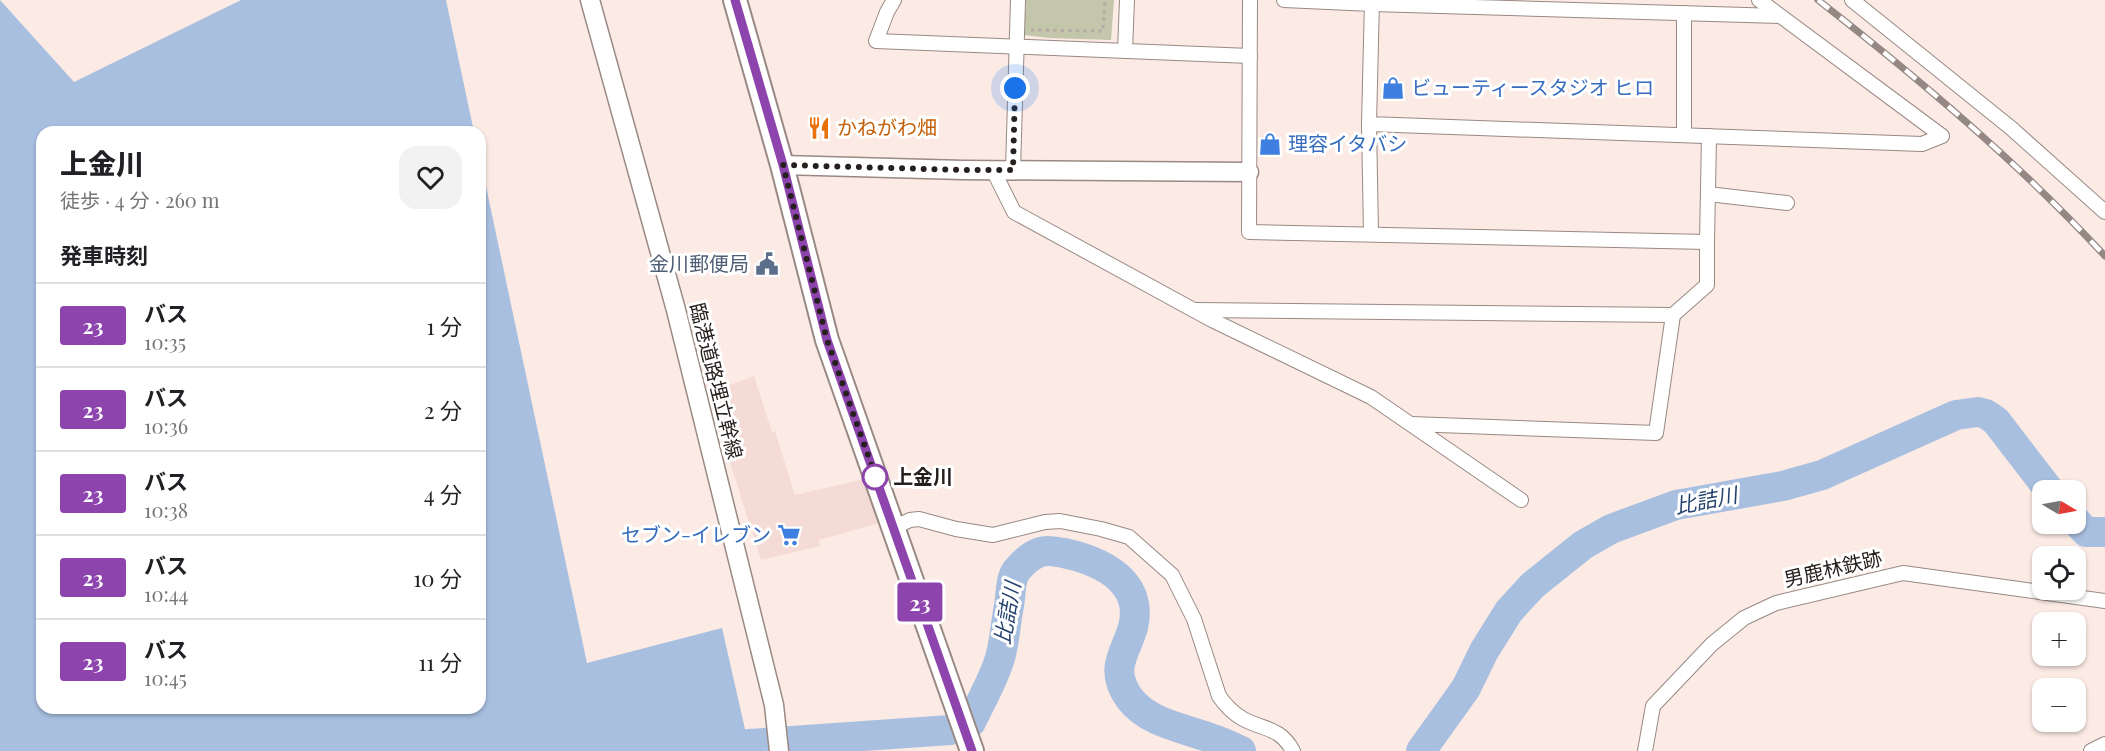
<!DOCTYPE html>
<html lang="ja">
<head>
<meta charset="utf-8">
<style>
  :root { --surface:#fff; --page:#f2f2f2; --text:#202124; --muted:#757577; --line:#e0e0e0 }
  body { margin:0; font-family:"Playfair Display","Noto Sans JP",serif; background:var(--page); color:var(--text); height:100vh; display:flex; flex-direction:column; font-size:22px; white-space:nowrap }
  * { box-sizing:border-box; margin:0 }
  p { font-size:20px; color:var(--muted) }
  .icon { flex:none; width:33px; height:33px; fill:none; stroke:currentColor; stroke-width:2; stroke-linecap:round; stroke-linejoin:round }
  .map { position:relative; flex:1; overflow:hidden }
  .details { position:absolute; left:36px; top:126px; width:450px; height:588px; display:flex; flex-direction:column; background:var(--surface); border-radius:18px; box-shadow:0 2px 4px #0004 }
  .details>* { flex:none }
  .badge { padding:0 12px; border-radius:4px; font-size:21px; line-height:39px }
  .needle { width:39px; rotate:100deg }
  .fabs { position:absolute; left:2032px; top:480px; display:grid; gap:12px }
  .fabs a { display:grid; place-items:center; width:54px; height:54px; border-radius:12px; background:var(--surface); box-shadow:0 2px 4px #0004; font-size:30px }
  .you { position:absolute; width:30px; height:30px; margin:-15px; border:4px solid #fff; border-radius:50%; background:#1a73e8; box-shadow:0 0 0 9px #1a73e833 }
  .map>.badge { position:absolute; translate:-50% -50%; box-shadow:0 0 0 3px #fff }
  h2 { padding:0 24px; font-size:22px; line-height:54px }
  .round { display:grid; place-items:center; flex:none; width:63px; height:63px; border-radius:18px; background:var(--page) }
  .head { display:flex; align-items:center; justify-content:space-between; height:102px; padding:0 24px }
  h1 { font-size:28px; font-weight:800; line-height:45px }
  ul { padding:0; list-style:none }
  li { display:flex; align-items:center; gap:18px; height:84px; padding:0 24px; border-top:2px solid var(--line) }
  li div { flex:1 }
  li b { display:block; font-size:22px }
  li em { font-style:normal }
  li .badge { min-width:66px; font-weight:700; text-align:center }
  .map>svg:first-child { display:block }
  .commercial { fill:#f5dbd5 }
  .green { fill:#c3c6aa }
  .water { fill:#a8bfe0 }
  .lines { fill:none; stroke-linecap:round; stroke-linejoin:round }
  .river { stroke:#a8bfe0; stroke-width:30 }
  .minor-casing { stroke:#988983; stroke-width:16 }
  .tertiary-casing { stroke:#988983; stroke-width:21 }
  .primary-casing { stroke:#988983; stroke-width:26 }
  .path { stroke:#b6a8a4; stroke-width:3; stroke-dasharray:3 4.5; stroke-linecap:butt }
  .minor { stroke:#fff; stroke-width:14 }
  .tertiary { stroke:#fff; stroke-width:18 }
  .primary { stroke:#fff; stroke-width:22 }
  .rail-casing { stroke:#948884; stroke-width:7 }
  .rail { stroke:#fff; stroke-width:4.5; stroke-dasharray:14; stroke-linecap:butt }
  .line-casing { stroke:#fff; stroke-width:14 }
  .line { stroke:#8e44ad; stroke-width:9 }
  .walk { stroke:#251f1d; stroke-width:6; stroke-dasharray:0 10.8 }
  .stop-dot { fill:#fff; stroke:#8e44ad; stroke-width:3 }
  .labels { text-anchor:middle; stroke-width:6; stroke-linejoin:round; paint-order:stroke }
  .shop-label { font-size:20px; fill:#366cbe; stroke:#fff; text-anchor:start }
  .food-label { font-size:20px; fill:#c56008; stroke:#fff; text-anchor:start }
  .service-label { font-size:20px; fill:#4e5e75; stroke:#fff; text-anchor:end }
  .street-label { font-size:20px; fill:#251f1d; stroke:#fff }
  .stop-label { font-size:20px; font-weight:bold; fill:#251f1d; stroke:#fff; text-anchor:start }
  .water-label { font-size:21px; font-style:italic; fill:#24426e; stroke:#fff }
</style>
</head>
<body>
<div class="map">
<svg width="2105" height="751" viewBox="0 0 2105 751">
  <rect width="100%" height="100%" fill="#fcebe5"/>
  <polygon class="commercial" points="754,376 772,432 775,431 795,495 864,479 879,523 819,540 820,546 761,560 724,444 729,437 719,398 730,385"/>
  <polygon class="green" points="1026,0 1114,0 1111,40 1049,38 1024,35"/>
  <polygon class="water" points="0,0 74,82 241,0 446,0 474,132 42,132 42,708 480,708 480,158 587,663 722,628 750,751 0,751"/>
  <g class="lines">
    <g class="river">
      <polyline points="2076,521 2086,532 2105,532"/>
      <path d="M749 744 950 730 971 722C980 703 991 684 998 664 1005 646 1005 624 1009 606 1011 595 1010 578 1017 570 1022 564 1030 556 1038 553 1046 549 1056 552 1064 553 1092 559 1128 573 1134 604 1141 643 1101 660 1130 699 1149 724 1188 729 1216 740 1224 743 1233 747 1241 751"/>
      <polyline points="1421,751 1466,688 1484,651 1509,611 1533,585 1583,545 1611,529 1676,505 1783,486 1822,475 1956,415 1978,412 1986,414 1996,421 2049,490"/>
    </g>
    <g class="minor-casing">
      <g id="minor">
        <polyline points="894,0 887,12 876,41 1250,56"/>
        <polyline points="1250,0 1249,232 1707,242 1709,136"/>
        <polyline points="1284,0 1372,4 1780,16"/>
        <polyline points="1372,0 1369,124 1922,144 1942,136 1759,0"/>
        <polyline points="1852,0 2011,128 2105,212"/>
        <polyline points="1125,51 1127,0"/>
        <polyline points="1369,124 1371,234"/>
        <polyline points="1684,135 1684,13"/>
        <polyline points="993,170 1014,212 1212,320 1371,397 1521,500"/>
        <polyline points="1013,170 1018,0"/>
        <polyline points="1708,194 1787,203"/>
        <polyline points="1194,310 1673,315 1656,433 1411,424"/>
        <polyline points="1673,315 1707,285 1707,242"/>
        <path d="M893 528 910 520 919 519 956 529 993 535 1045 522 1060 521 1101 529 1129 537 1172 575 1194 619 1219 696C1225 705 1233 713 1243 719 1264 730 1280 727 1293 751"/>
        <polyline points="1645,751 1653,706 1712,644 1744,618 1776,603 1903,573 2105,601"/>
        <polyline points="2091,751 2105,744"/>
      </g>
    </g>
    <g class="tertiary-casing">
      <g id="tertiary">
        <polyline points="590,0 676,310 774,705 779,751"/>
        <polyline points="782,165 963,170 1249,172"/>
      </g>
    </g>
    <g class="primary-casing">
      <polyline id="primary" points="735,0 782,165 827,340 972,751"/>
    </g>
    <polyline class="path" points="1031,30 1103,31 1105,0"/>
    <use href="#minor" class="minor"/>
    <use href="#tertiary" class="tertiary"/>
    <use href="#primary" class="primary"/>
    <g class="rail-casing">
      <path id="rail" d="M1818 0C1919 79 2018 162 2105 256"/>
    </g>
    <use href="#rail" class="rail"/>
  </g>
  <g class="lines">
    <g class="line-casing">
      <polyline id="line" points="735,0 783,165 827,340 972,751"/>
    </g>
    <use href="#line" class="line"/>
    <polyline class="walk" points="875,477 879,486 827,340 783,165 963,170 1013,170 1015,88"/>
  </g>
  <defs>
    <g id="shop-bare" transform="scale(1.8)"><path d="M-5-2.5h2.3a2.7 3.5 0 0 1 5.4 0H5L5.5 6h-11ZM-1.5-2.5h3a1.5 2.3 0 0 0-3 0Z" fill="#3f7fe0" stroke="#fff" stroke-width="2.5" paint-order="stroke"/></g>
    <g id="restaurant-bare" transform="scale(1.8)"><path d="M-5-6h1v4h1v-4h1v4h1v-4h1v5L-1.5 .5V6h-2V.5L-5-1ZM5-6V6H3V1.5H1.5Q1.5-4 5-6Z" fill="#e8710a" stroke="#fff" stroke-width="2.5" paint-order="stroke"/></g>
    <g id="civic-bare" transform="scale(1.8)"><path d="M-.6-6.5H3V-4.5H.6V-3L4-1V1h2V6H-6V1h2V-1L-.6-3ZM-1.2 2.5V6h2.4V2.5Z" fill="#5c6f8a" stroke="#fff" stroke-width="2.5" paint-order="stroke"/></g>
    <g id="supermarket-bare" transform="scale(1.8)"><path d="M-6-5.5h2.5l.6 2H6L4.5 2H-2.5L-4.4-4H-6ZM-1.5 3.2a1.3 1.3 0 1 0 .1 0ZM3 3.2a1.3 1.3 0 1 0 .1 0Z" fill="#3f7fe0" stroke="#fff" stroke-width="2.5" paint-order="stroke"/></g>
  </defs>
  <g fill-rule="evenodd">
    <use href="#shop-bare" x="1393" y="88"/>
    <use href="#restaurant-bare" x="819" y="128"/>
    <use href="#shop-bare" x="1270" y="144"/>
    <use href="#civic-bare" x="767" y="264"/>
    <use href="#supermarket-bare" x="789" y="535"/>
  </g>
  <circle class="stop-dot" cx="875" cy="477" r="12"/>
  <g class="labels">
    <g class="shop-label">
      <text x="1411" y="95">ビューティースタジオ ヒロ</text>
      <text x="1288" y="151">理容イタバシ</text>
      <text x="771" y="542" text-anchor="end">セブン-イレブン</text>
    </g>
    <g class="food-label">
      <text x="837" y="135">かねがわ畑</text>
    </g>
    <g class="service-label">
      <text x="749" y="271">金川郵便局</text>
    </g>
    <g class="street-label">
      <text transform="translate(716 381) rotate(76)" y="7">臨港道路埋立幹線</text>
      <text transform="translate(1833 569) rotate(-13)" y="7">男鹿林鉄跡</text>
    </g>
    <g class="stop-label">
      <text x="893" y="484">上金川</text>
    </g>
    <g class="water-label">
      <text transform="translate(1706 501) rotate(-11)" y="7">比詰川</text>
      <text transform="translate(1008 613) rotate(-80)" y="7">比詰川</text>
    </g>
  </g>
</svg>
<div class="fabs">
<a><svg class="needle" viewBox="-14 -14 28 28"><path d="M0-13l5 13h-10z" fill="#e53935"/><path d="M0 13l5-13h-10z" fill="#757577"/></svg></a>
<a><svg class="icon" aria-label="locate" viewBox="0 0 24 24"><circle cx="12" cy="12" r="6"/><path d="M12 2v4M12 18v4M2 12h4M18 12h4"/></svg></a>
<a>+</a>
<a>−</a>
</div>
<div class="you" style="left:1015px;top:88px"></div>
<b class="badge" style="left:920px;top:602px;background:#8e44ad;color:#fff">23</b>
<section class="details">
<div class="head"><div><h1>上金川</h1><p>徒歩 · 4 分 · 260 m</p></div><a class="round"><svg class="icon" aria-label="heart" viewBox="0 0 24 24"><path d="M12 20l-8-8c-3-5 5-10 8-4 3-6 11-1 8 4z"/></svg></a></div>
<h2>発車時刻</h2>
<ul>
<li><span class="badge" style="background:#8e44ad;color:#fff">23</span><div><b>バス</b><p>10:35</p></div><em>1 分</em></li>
<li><span class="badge" style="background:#8e44ad;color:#fff">23</span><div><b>バス</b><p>10:36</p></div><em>2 分</em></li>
<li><span class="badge" style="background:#8e44ad;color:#fff">23</span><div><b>バス</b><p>10:38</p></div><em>4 分</em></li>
<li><span class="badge" style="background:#8e44ad;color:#fff">23</span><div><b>バス</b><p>10:44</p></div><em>10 分</em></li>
<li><span class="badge" style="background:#8e44ad;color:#fff">23</span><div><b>バス</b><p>10:45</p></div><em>11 分</em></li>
</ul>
</section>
</div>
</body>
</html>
